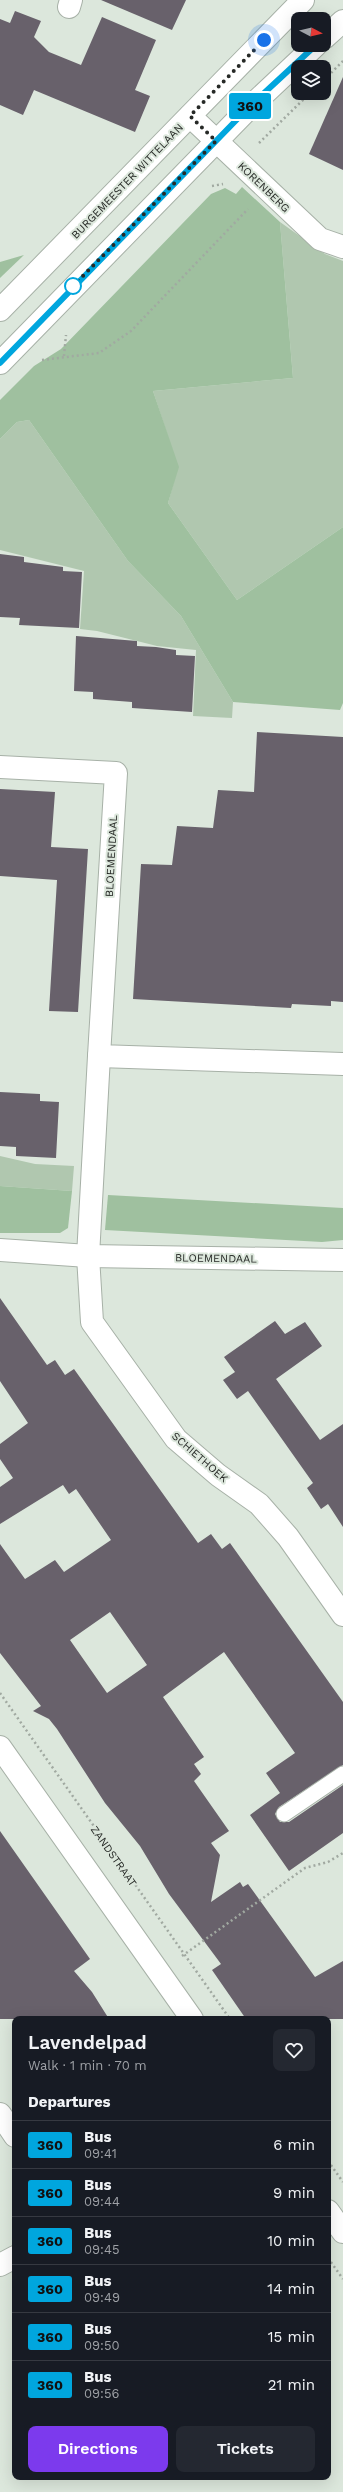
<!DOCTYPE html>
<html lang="en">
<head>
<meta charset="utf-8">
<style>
  :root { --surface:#171b24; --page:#242831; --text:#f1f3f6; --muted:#9ea1a6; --line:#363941; --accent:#7c3aed }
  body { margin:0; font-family:"Work Sans",sans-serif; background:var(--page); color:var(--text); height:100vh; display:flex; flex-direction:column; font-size:15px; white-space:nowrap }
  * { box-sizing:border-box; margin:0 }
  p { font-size:13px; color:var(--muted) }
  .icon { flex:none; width:22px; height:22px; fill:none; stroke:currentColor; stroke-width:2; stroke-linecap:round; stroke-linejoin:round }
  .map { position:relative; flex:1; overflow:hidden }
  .details { position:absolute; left:12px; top:2016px; width:319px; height:464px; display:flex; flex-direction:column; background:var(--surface); border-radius:8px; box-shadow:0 4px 16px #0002 }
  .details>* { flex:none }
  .badge { padding:0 8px; border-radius:3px; font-size:14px; line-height:26px }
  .needle { width:26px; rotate:97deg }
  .buttons { position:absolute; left:291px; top:12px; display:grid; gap:8px }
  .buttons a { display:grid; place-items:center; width:40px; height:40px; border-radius:8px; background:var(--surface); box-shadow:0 4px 16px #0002; font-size:20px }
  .you { position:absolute; width:20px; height:20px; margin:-10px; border:3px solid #fff; border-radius:50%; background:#1a73e8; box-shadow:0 0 0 6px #1a73e833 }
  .map>.badge { position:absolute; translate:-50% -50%; box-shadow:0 0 0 2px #fff }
  h2 { padding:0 16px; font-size:15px; line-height:36px }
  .round { display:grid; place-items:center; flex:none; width:42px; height:42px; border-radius:8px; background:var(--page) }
  .headline { display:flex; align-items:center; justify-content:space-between; height:68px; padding:0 16px }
  h1 { font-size:19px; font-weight:600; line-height:30px }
  .action { display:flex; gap:8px; margin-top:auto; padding:8px 16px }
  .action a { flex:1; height:46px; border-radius:8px; background:var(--accent); color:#fff; font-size:16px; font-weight:600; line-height:46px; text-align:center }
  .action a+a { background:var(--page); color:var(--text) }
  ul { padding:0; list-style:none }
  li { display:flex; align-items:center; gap:12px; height:48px; padding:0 16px; border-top:1px solid var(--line) }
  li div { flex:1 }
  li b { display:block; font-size:15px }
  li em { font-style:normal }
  li .badge { min-width:44px; font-weight:700; text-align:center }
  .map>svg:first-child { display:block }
  .green { fill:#b0c7af }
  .forest { fill:#9fc09f }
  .building { fill:#68616b; fill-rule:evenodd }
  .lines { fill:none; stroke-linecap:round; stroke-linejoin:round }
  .service-casing { stroke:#a7b1a7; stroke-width:17 }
  .minor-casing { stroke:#a7b1a7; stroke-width:24 }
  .tertiary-casing { stroke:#a7b1a7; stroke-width:24 }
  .path { stroke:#a1a9a1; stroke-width:2.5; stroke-dasharray:2 3; stroke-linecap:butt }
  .service { stroke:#fff; stroke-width:15 }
  .minor { stroke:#fff; stroke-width:22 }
  .tertiary { stroke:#fff; stroke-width:22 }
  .line-casing { stroke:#fff; stroke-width:9 }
  .line { stroke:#00a6de; stroke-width:6 }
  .walk { stroke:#262926; stroke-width:4; stroke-dasharray:0 7.2 }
  .stop-dot { fill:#fff; stroke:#00a6de; stroke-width:2 }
  .labels { text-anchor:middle; stroke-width:4; stroke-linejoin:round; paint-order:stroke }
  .street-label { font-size:11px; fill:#262926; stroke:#dce7dc }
</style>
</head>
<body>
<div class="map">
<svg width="343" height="2492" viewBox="0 0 343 2492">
  <rect width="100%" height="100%" fill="#dce7dc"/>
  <g class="green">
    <polygon points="280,222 325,254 343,261 343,527 237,600 168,503 178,467 153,391 293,378"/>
    <polygon points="29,420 128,561 181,616 233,702 232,718 193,716 196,650 157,646 97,631 80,629 84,571 0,550 0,439 17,422"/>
    <polygon points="0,1156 35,1164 74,1166 72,1191 0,1186"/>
  </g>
  <g class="forest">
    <polygon points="242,187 280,222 293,378 153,391 179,467 168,503 237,600 343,527 343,703 340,710 233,702 181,616 128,561 29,420 17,422 0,439 0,400 34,366 61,349 211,194 225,188 236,194"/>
    <polygon points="24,255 0,278 0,262"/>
    <polygon points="0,1186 72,1191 68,1228 60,1233 0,1233"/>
    <polygon points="108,1195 343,1208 343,1240 322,1242 105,1230"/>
  </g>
  <g class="building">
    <polygon points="101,0 186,0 172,30"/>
    <polygon points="15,11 41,21 34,37 49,52 81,65 102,17 156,40 135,90 150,96 135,132 34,90 23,115 0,105 0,19 10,23"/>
    <polygon points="343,77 343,170 309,154"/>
    <polygon points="0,554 24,557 24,562 63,567 63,571 82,572 79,628 19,625 20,618 0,617"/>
    <polygon points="76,636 137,641 137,646 156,647 176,650 176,655 195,656 192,712 132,708 132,702 93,699 93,692 74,691"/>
    <polygon points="257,732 343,737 343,1002 331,1001 331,1006 292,1004 291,1008 133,999 141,864 172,865 177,826 213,828 218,790 254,792"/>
    <polygon points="0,789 55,792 51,847 88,849 78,1012 49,1011 57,880 0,876"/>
    <polygon points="0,1092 40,1094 40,1101 59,1102 56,1158 16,1156 16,1147 0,1146"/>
    <path d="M0 1298 47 1365 55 1360 65 1375 74 1369 198 1543 211 1534 222 1549 230 1543 343 1702V1765L279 1807 275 1814 280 1822H289L343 1785V1833L289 1871 250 1815 280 1793 266 1773 295 1753 224 1652 163 1697 204 1757 194 1764 201 1774 194 1781 229 1831 211 1843 220 1855 211 1902 240 1882 243 1887 248 1884 315 1977 343 1961V2019H246L212 1970 221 1964 169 1894 140 1846 105 1803 57 1729 49 1719 33 1711 41 1706 0 1653V1544L25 1579 55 1560 64 1572 111 1540 76 1489 69 1494 63 1485 0 1524V1487L13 1478 0 1459V1444L28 1423 0 1381ZM110 1612 147 1665 107 1693 70 1640Z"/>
    <polygon points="275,1321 285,1334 305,1322 322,1346 276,1379 320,1440 343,1424 343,1527 328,1504 321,1509 307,1488 313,1483 248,1391 237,1399 223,1380 235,1372 224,1357"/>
    <polygon points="0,1831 90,1959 74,1971 92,1992 109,2019 0,2019"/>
  </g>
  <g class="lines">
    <g class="service-casing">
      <polyline id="service" points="284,1814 343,1774"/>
    </g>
    <g class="minor-casing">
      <g id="minor">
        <polyline points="69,7 71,0"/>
        <polyline points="190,116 320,239 343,247"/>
        <polyline points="0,767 116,773 99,1056 343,1064"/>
        <polyline points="99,1056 88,1256 92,1322 176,1439 218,1475 259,1504 288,1537 343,1615"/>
        <polyline points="0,1250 88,1256 343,1260"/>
        <polyline points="0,1747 192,2019"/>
        <polyline points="0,2114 15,2136"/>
        <polyline points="328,2211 343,2232"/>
        <polyline points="0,2265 15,2257"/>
      </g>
    </g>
    <g class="tertiary-casing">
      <g id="tertiary">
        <polyline points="324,38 343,21"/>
        <polyline points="0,310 303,0"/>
        <polyline points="0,363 250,107 316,45"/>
      </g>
    </g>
    <g class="path">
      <polyline points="324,80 343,61"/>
      <polyline points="259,143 310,93"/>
      <polyline points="212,186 223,184"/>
      <polyline points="64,356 66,335"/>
      <polyline points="42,360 99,353 131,331 248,209"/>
      <polyline points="0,1693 230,2019"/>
      <polyline points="182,1956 305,1868 328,1862 343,1853"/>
      <polyline points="328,2161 343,2182"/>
      <polyline points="328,2258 343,2279"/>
    </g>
    <use href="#service" class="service"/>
    <use href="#minor" class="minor"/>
    <use href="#tertiary" class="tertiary"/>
  </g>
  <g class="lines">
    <g class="line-casing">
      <polyline id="line" points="0,363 250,106 316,45"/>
    </g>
    <use href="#line" class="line"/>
    <polyline class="walk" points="73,286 216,141 190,116 264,40"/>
  </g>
  <circle class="stop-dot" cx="73" cy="286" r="8"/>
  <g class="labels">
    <g class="street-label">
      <text transform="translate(127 181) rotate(-46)" y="4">BURGEMEESTER WITTELAAN</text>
      <text transform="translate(264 187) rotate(44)" y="4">KORENBERG</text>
      <text transform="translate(111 856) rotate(-87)" y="4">BLOEMENDAAL</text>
      <text transform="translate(216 1258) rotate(1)" y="4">BLOEMENDAAL</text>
      <text transform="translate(200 1457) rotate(41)" y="4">SCHIETHOEK</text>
      <text transform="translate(114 1856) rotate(55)" y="4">ZANDSTRAAT</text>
    </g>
  </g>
</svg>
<div class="buttons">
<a><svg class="needle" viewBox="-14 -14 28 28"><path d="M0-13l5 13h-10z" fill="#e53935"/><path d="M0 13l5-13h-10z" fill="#9ea1a6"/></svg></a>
<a><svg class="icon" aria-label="layers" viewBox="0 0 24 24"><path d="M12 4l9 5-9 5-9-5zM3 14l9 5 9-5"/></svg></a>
</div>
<div class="you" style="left:264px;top:40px"></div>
<b class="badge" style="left:250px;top:106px;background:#00a6de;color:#111">360</b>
<section class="details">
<div class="headline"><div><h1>Lavendelpad</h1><p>Walk · 1 min · 70 m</p></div><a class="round"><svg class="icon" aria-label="heart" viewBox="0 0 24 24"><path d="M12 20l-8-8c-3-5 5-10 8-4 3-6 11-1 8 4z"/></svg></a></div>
<h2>Departures</h2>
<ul>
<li><span class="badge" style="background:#00a6de;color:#111">360</span><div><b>Bus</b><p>09:41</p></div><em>6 min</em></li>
<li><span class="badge" style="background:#00a6de;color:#111">360</span><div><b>Bus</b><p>09:44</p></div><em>9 min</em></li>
<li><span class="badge" style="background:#00a6de;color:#111">360</span><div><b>Bus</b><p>09:45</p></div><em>10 min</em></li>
<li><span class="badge" style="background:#00a6de;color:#111">360</span><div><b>Bus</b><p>09:49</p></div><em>14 min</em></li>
<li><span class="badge" style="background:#00a6de;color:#111">360</span><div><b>Bus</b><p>09:50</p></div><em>15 min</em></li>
<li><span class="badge" style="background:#00a6de;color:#111">360</span><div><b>Bus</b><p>09:56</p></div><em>21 min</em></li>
</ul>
<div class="action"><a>Directions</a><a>Tickets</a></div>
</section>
</div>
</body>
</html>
